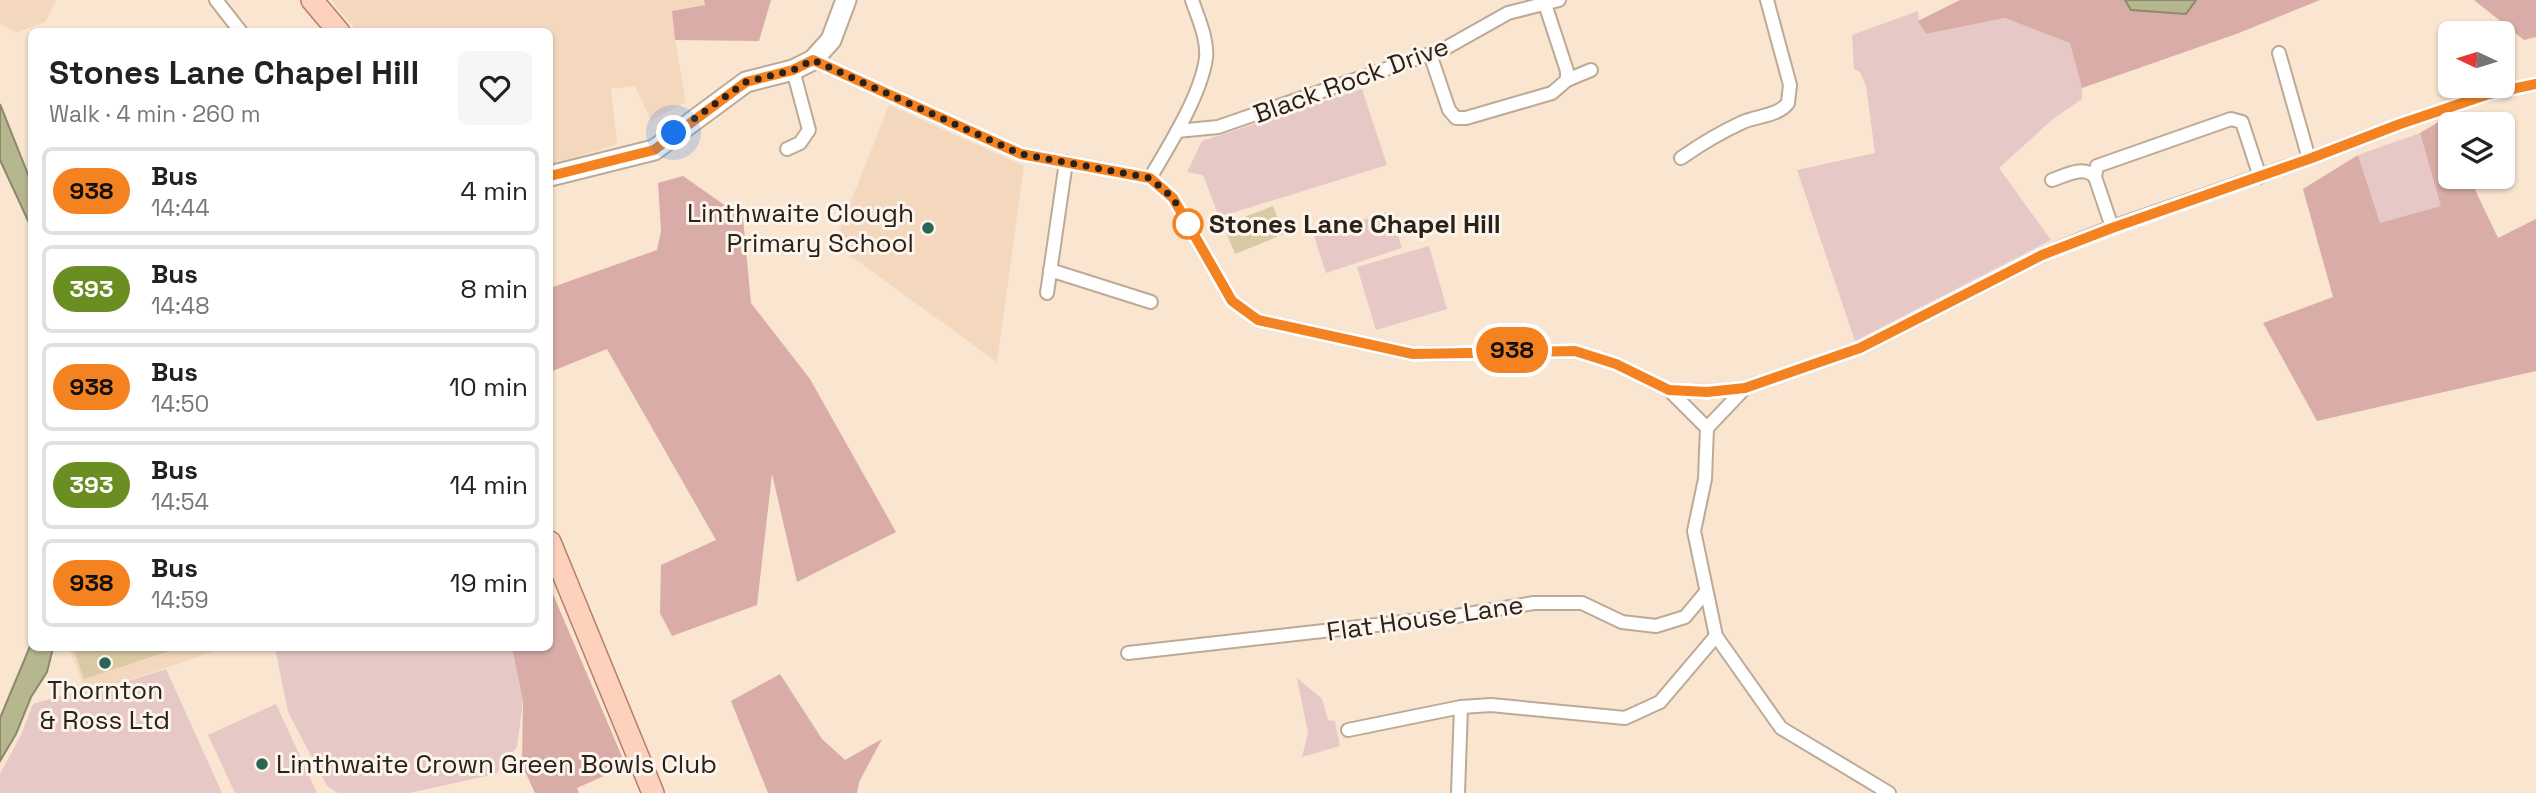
<!DOCTYPE html>
<html lang="en">
<head>
<meta charset="utf-8">
<style>
  :root { --surface:#fff; --page:#f6f6f6; --text:#222; --muted:#767676; --line:#e0e0e0 }
  body { margin:0; font-family:"Space Grotesk",sans-serif; background:var(--page); color:var(--text); height:100vh; display:flex; flex-direction:column; font-size:26px; white-space:nowrap }
  * { box-sizing:border-box; margin:0 }
  p { font-size:23px; color:var(--muted) }
  .icon { flex:none; width:38px; height:38px; fill:none; stroke:currentColor; stroke-width:2; stroke-linecap:round; stroke-linejoin:round }
  .map { position:relative; flex:1; overflow:hidden }
  .sheet { position:absolute; left:28px; top:28px; width:525px; height:623px; display:flex; flex-direction:column; background:var(--surface); border-radius:10px; box-shadow:0 2px 5px #0004 }
  .sheet>* { flex:none }
  .badge { padding:0 14px; border-radius:23px; font-size:24px; line-height:46px }
  .needle { width:46px; rotate:274deg }
  .fabs { position:absolute; left:2438px; top:21px; display:grid; gap:14px }
  .fabs a { display:grid; place-items:center; width:77px; height:77px; border-radius:10px; background:var(--surface); box-shadow:0 2px 5px #0004; font-size:35px }
  .you { position:absolute; width:35px; height:35px; margin:-18px; border:5px solid #fff; border-radius:50%; background:#1a73e8; box-shadow:0 0 0 10px #1a73e833 }
  .map>.badge { position:absolute; translate:-50% -50%; box-shadow:0 0 0 4px #fff }
  .round { display:grid; place-items:center; flex:none; width:74px; height:74px; border-radius:10px; background:var(--page) }
  .summary { display:flex; align-items:center; justify-content:space-between; height:119px; padding:0 21px }
  h1 { font-size:33px; font-weight:700; line-height:52px }
  ul { padding:0; list-style:none }
  li { display:flex; align-items:center; gap:21px; height:88px; margin:0 14px 10px; padding:0 7px; border:4px solid var(--line); border-radius:10px }
  li div { flex:1 }
  li b { display:block; font-size:26px }
  li em { font-style:normal }
  li .badge { min-width:77px; font-weight:700; text-align:center }
  .map>svg:first-child { display:block }
  .built { fill:#f3d8be }
  .green { fill:#e6c9c6 }
  .forest { fill:#d9aca7 }
  .water { fill:#b6b68f; stroke:#8c8a6c; stroke-width:2 }
  .building { fill:#dacaa4 }
  .lines { fill:none; stroke-linecap:round; stroke-linejoin:round }
  .street-casing { stroke:#bdaa96; stroke-width:16 }
  .secondary-casing { stroke:#bdaa96; stroke-width:23 }
  .primary-casing { stroke:#b28066; stroke-width:24 }
  .street { stroke:#fff; stroke-width:12 }
  .secondary { stroke:#fff; stroke-width:19 }
  .primary { stroke:#fdd1bc; stroke-width:21 }
  .line-casing { stroke:#fff; stroke-width:16 }
  .line { stroke:#f58220; stroke-width:10 }
  .walk { stroke:#29221a; stroke-width:7; stroke-dasharray:0 12.6 }
  .stop-dot { fill:#fff; stroke:#f58220; stroke-width:3.5 }
  .poi-dot { fill:#296653; stroke:#fdf4ec; stroke-width:2.5 }
  .labels { text-anchor:middle; stroke-width:6; stroke-linejoin:round; paint-order:stroke }
  .street-label { font-size:26px; fill:#29221a; stroke:#fdf4ec }
  .poi-label { font-size:26px; fill:#29221a; stroke:#fdf4ec; text-anchor:end }
  .stop-label { font-size:26px; font-weight:bold; fill:#29221a; stroke:#fdf4ec; text-anchor:start }
</style>
</head>
<body>
<div class="map">
<svg width="2536" height="793" viewBox="0 0 2536 793">
  <rect width="100%" height="100%" fill="#f9e5d0"/>
  <g class="built">
    <polygon points="0,0 56,0 45,22 16,33 0,23"/>
    <polygon points="331,0 704,0 705,5 672,11 675,40 686,102 651,121 635,86 611,89 617,144 550,166 550,32 357,31"/>
    <polygon points="889,105 1024,166 997,362 834,244"/>
    <polygon points="69,648 224,648 87,694"/>
  </g>
  <g class="green">
    <polygon points="1918,11 1919,21 1926,34 2005,18 2071,43 2082,88 2082,99 2053,119 1999,168 2051,240 1855,341 1797,170 1875,153 1866,86 1860,72 1854,69 1852,35"/>
    <polygon points="1362,89 1387,165 1219,217 1203,175 1187,172 1202,141"/>
    <polygon points="2420,133 2442,206 2380,224 2358,155"/>
    <polygon points="1390,211 1402,248 1326,273 1314,236"/>
    <polygon points="1429,246 1447,309 1376,330 1357,267"/>
    <polygon points="275,648 512,648 523,701 517,747 496,774 409,793 338,793 327,786 288,712"/>
    <polygon points="166,669 222,793 0,793 0,774 21,735 33,704 84,689 87,694"/>
    <polygon points="1297,678 1322,699 1328,720 1335,721 1340,746 1302,757 1308,733"/>
    <polygon points="276,704 317,793 235,793 208,735"/>
  </g>
  <g class="forest">
    <polygon points="704,0 771,0 759,41 675,40 672,11 705,5"/>
    <polygon points="1960,0 2320,0 2239,33 2082,88 2070,43 2005,18 1926,34 1918,21"/>
    <polygon points="2474,0 2536,0 2536,37 2524,40"/>
    <polygon points="2442,120 2450,137 2450,177 2469,177 2498,238 2536,219 2536,371 2317,421 2263,323 2333,297 2303,189 2358,155 2380,223 2441,206 2420,133"/>
    <polygon points="683,176 743,218 751,303 810,379 896,532 797,582 772,474 757,605 672,636 660,613 661,565 716,540 607,349 550,372 550,288 657,250 661,231 658,183"/>
    <polygon points="550,587 626,766 577,788 579,793 535,793 522,765 523,701 512,648 550,648"/>
    <polygon points="780,674 822,739 845,760 882,739 859,782 857,793 768,793 731,701"/>
  </g>
  <g class="water">
    <polygon points="2125,0 2196,0 2186,14 2131,10"/>
    <polygon points="0,104 31,182 31,227 0,160"/>
    <polygon points="31,644 32,648 53,648 47,672 31,697 16,734 0,761 0,718"/>
  </g>
  <g class="building">
    <polygon points="1273,206 1284,234 1235,254 1223,225"/>
    <polygon points="73,648 172,648 172,650 84,679"/>
  </g>
  <g class="lines">
    <g class="street-casing">
      <g id="street">
        <polyline points="216,0 241,32"/>
        <polyline points="2279,53 2309,159"/>
        <polyline points="1430,54 1449,110 1456,118 1466,118 1552,93 1567,80 1567,71 1545,4"/>
        <polyline points="813,60 1021,154 1150,178"/>
        <polyline points="1567,80 1591,70"/>
        <polyline points="1177,131 1218,127 1444,49 1508,13 1559,0"/>
        <polyline points="787,149 800,143 809,130 793,70"/>
        <path d="M1681 158C1701 144 1721 132 1743 122 1757 116 1778 116 1788 103L1790 85 1767 0"/>
        <polyline points="1150,178 1173,198 1232,301 1258,320 1413,354 1575,351 1616,364 1669,390 1707,392 1745,388 1860,348 2042,255 2112,227 2309,159 2400,124 2489,94 2536,84"/>
        <path d="M1150 178C1169 146 1201 95 1206 58 1208 39 1198 18 1192 0"/>
        <path d="M2052 180C2067 175 2083 165 2095 177"/>
        <polyline points="2112,227 2095,177 2097,166 2231,119 2242,122 2260,177"/>
        <polyline points="1050,270 1151,302"/>
        <polyline points="1047,293 1066,162"/>
        <polyline points="1669,390 1707,428 1745,388"/>
        <polyline points="1707,428 1705,479 1694,531 1716,636 1781,728 1889,793"/>
        <polyline points="1128,653 1456,616 1534,603 1582,603 1622,622 1656,626 1685,617 1705,593"/>
        <polyline points="1348,730 1461,707 1491,705 1625,718 1660,702 1716,636"/>
        <polyline points="1458,793 1461,707"/>
      </g>
    </g>
    <g class="secondary-casing">
      <polyline id="secondary" points="550,176 654,150 746,82 793,70 813,60 831,40 846,0"/>
    </g>
    <g class="primary-casing">
      <g id="primary">
        <polyline points="312,0 339,32"/>
        <polyline points="550,542 653,793"/>
      </g>
    </g>
    <use href="#street" class="street"/>
    <use href="#secondary" class="secondary"/>
    <use href="#primary" class="primary"/>
  </g>
  <g class="lines">
    <g class="line-casing">
      <polyline id="line" points="550,176 654,150 746,82 793,70 813,60 1021,154 1150,178 1173,198 1232,301 1258,320 1413,354 1575,351 1616,364 1669,390 1707,392 1745,388 1860,348 2042,255 2112,228 2309,159 2400,124 2489,94 2536,84"/>
    </g>
    <use href="#line" class="line"/>
    <polyline class="walk" points="674,133 746,82 793,70 813,60 1021,154 1150,178 1173,198 1188,224"/>
  </g>
  <circle class="stop-dot" cx="1188" cy="224" r="14"/>
  <g class="poi-dot">
    <circle cx="928" cy="228" r="7"/>
    <circle cx="105" cy="663" r="7"/>
    <circle cx="262" cy="764" r="7"/>
  </g>
  <g class="labels">
    <g class="street-label">
      <text transform="translate(1351 80) rotate(-20)" y="9">Black Rock Drive</text>
      <text transform="translate(1425 618) rotate(-8)" y="9">Flat House Lane</text>
    </g>
    <g class="poi-label">
      <text x="914" y="222">Linthwaite Clough<tspan x="914" dy="30">Primary School</tspan></text>
      <text x="105" y="699" text-anchor="middle">Thornton<tspan x="105" dy="30">&amp; Ross Ltd</tspan></text>
      <text x="276" y="773" text-anchor="start">Linthwaite Crown Green Bowls Club</text>
    </g>
    <g class="stop-label">
      <text x="1209" y="233">Stones Lane Chapel Hill</text>
    </g>
  </g>
</svg>
<div class="fabs">
<a><svg class="needle" viewBox="-14 -14 28 28"><path d="M0-13l5 13h-10z" fill="#e53935"/><path d="M0 13l5-13h-10z" fill="#767676"/></svg></a>
<a><svg class="icon" aria-label="layers" viewBox="0 0 24 24"><path d="M12 4l9 5-9 5-9-5zM3 14l9 5 9-5"/></svg></a>
</div>
<div class="you" style="left:674px;top:133px"></div>
<b class="badge" style="left:1512px;top:350px;background:#f58220;color:#111">938</b>
<section class="sheet">
<div class="summary"><div><h1>Stones Lane Chapel Hill</h1><p>Walk · 4 min · 260 m</p></div><a class="round"><svg class="icon" aria-label="heart" viewBox="0 0 24 24"><path d="M12 20l-8-8c-3-5 5-10 8-4 3-6 11-1 8 4z"/></svg></a></div>
<ul>
<li><span class="badge" style="background:#f58220;color:#111">938</span><div><b>Bus</b><p>14:44</p></div><em>4 min</em></li>
<li><span class="badge" style="background:#6b8e23;color:#fff">393</span><div><b>Bus</b><p>14:48</p></div><em>8 min</em></li>
<li><span class="badge" style="background:#f58220;color:#111">938</span><div><b>Bus</b><p>14:50</p></div><em>10 min</em></li>
<li><span class="badge" style="background:#6b8e23;color:#fff">393</span><div><b>Bus</b><p>14:54</p></div><em>14 min</em></li>
<li><span class="badge" style="background:#f58220;color:#111">938</span><div><b>Bus</b><p>14:59</p></div><em>19 min</em></li>
</ul>
</section>
</div>
</body>
</html>
